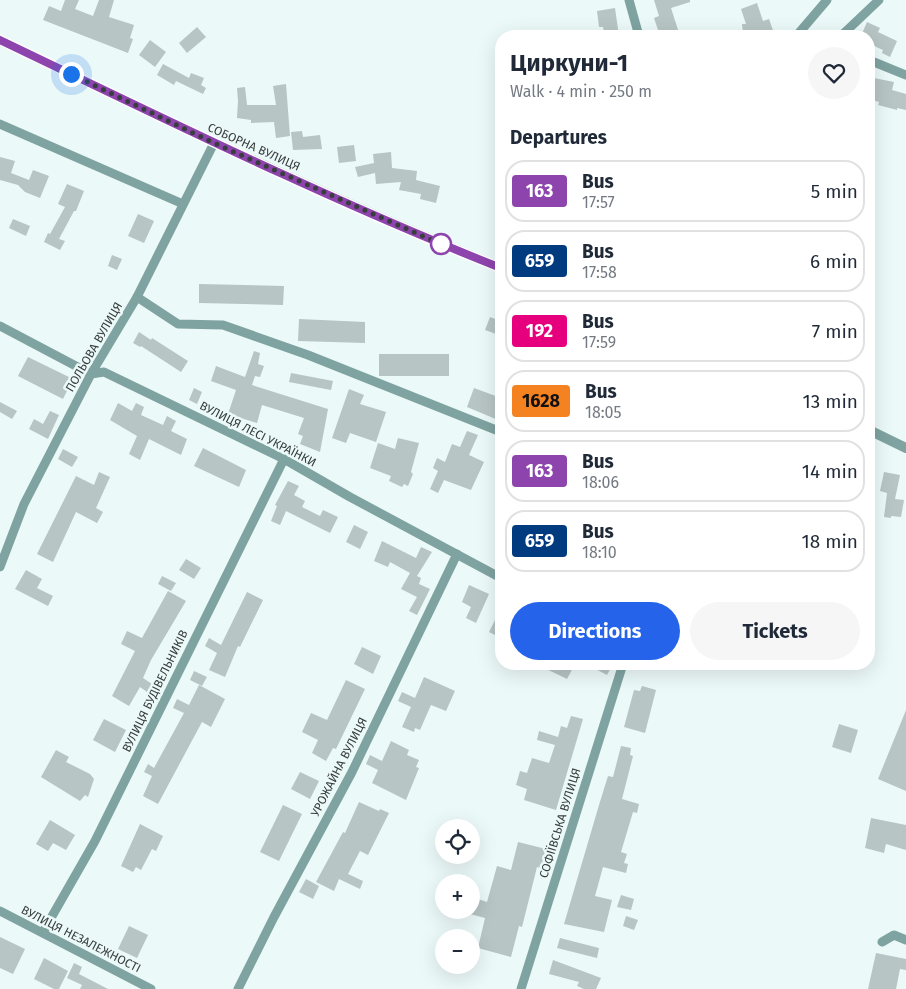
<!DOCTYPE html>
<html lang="en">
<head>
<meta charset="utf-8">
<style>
  :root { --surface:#fff; --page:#f6f6f7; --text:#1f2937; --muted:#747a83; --line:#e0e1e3; --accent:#2563eb }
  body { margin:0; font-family:"Fira Sans",sans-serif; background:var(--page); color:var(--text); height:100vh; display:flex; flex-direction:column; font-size:19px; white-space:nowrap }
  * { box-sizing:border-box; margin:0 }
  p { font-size:16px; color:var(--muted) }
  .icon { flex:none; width:28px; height:28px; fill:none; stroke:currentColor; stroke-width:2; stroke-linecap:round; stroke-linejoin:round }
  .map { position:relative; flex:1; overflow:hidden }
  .drawer { position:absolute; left:495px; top:30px; width:380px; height:640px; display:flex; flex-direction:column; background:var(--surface); border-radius:20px; box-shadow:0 5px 20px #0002 }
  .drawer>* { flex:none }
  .badge { padding:0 10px; border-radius:4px; font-size:18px; line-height:32px }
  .buttons { position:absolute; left:435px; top:819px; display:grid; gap:10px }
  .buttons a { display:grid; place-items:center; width:45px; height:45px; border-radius:50%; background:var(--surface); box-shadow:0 5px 20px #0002; font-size:25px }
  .you { position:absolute; width:25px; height:25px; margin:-12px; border:4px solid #fff; border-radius:50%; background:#1a73e8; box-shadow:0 0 0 8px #1a73e833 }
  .map>.badge { position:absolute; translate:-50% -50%; box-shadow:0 0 0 2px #fff }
  h2 { padding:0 15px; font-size:19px; line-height:45px }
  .round { display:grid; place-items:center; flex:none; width:52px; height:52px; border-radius:26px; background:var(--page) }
  .headline { display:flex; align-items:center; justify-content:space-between; height:85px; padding:0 15px }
  h1 { font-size:24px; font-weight:700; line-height:38px }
  .button { display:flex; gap:10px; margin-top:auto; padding:10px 15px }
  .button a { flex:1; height:58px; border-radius:30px; background:var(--accent); color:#fff; font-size:20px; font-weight:700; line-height:58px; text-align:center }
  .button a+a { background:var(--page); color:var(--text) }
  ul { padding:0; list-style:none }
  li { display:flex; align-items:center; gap:15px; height:62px; margin:0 10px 8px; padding:0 5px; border:2px solid var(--line); border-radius:20px }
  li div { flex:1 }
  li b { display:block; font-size:19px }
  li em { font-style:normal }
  li .badge { min-width:55px; font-weight:700; text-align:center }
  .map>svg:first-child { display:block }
  .building { fill:#b7c5c4 }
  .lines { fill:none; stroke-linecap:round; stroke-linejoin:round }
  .minor { stroke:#7fa3a1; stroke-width:9 }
  .tertiary { stroke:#7fa3a1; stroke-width:10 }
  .line-casing { stroke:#fff; stroke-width:11 }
  .line { stroke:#8e44ad; stroke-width:8 }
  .walk { stroke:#383d3d; stroke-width:5; stroke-dasharray:0 9 }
  .stop-dot { fill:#fff; stroke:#8e44ad; stroke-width:2.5 }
  .labels { text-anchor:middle; stroke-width:5; stroke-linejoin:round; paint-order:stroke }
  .street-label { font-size:12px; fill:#383d3d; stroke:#ebf9f8 }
</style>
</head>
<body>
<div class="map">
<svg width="906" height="989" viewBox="0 0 906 989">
  <rect width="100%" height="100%" fill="#ebf9f8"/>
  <g class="building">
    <polygon points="65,0 79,0 75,9 93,16 99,0 114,0 109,17 134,25 130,38 133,39 128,53 43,20 49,6 61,11"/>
    <polygon points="654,0 690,0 690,2 671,8 680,36 660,36 654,18 659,16"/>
    <polygon points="757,3 763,21 769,19 775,36 743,34 742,24 746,24 741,9"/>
    <polygon points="615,8 619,36 605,36 603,27 599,27 597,11"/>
    <polygon points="867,22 880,28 878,32 897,41 890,57 882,53 883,50 872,45 869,54 869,36 861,36"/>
    <polygon points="197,27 206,37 187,53 179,43"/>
    <polygon points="150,40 166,52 155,67 139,55"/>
    <polygon points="163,64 189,78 191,73 204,78 201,85 206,88 203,94 176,81 174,85 157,75"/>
    <polygon points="869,77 894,82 892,90 906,94 906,110 897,108 897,110 878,105 879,102 869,99"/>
    <polygon points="286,84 290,136 276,138 274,122 251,123 251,120 237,118 238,101 237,88 245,87 247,105 276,105 273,86"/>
    <polygon points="302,131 303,137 320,135 322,149 293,150 291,132"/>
    <polygon points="354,145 356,161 339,163 337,147"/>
    <polygon points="391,152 392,168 417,171 416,180 440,186 436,203 420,199 421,194 399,190 401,182 376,184 375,173 358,177 355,167 374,163 373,154"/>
    <polygon points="0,157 15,161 11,173 29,180 33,170 49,176 40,198 25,192 18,185 0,180"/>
    <polygon points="67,184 84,191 76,211 74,211 59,239 65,241 60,250 44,242 48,233 50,234 65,207 58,204"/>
    <polygon points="138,214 154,221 144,243 128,236"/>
    <polygon points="13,219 30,226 26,236 9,228"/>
    <polygon points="112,255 122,259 117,270 108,266"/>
    <polygon points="199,284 284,286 283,305 199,303"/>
    <polygon points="490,317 501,321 496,334 485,330"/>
    <polygon points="299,319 365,322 365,343 298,341"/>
    <polygon points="139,332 151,340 152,338 188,361 181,372 141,346 140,347 133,343"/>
    <polygon points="254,351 260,353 258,364 264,366 260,377 255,376 252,385 328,409 320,452 300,444 303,436 298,434 304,418 262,405 257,423 228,414 236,390 211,381 216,366 245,377"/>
    <rect x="379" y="354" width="70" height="22"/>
    <polygon points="28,357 73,379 63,399 18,376"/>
    <polygon points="291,373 333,381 331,390 289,382"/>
    <polygon points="194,388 202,392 197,404 189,400"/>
    <polygon points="474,388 501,398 501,411 498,420 467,407"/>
    <polygon points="349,389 364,395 360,404 386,412 376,442 350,433 346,443 332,438"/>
    <polygon points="0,402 17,411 12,419 0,412"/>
    <polygon points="118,403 132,411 136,403 144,407 141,415 163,425 167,416 176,421 171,431 187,439 181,455 149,439 140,460 129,454 137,436 110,420"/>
    <polygon points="50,411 59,415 48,439 29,429 34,419 43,424"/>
    <polygon points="467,431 478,435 469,455 484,462 471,490 444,480 438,493 430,489 438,471 433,468 437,458 445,462 452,444 460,447"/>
    <polygon points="398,438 419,443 411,472 413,474 408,486 404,484 402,487 389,481 391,476 370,468 378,443 395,449"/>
    <polygon points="203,448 246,470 239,487 194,466"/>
    <polygon points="63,449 78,457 72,467 58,459"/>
    <polygon points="99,472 110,477 96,508 103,512 97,523 76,512 53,562 37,554 76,476 94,485"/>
    <polygon points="884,472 900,475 895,499 904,500 901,517 891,516 891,518 884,517 887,493 880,491"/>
    <polygon points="288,481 299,486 294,495 305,501 302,507 320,516 323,510 338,517 330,533 286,511 280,525 271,521 277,506 275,505"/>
    <polygon points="354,525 368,532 360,549 346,542"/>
    <polygon points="382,541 416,558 421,547 432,552 417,576 421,578 419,584 430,589 417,615 409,611 417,597 401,589 410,573 390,562 388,567 374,561"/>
    <polygon points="186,559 201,568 194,579 179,570"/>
    <polygon points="26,570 42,579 37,588 53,596 48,606 15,589"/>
    <polygon points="162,576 176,583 171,591 158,584"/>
    <polygon points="469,585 489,594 476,623 466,618 471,607 462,602"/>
    <polygon points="168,591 186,601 151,660 143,678 152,684 147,692 140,687 129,706 112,696 135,651 121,644 127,631 142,638"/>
    <polygon points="247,592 263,600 240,647 238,646 225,677 209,670 217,653 205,646 209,638 221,645"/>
    <polygon points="501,608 501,638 489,632"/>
    <polygon points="362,647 381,656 373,674 354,664"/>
    <polygon points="536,664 575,664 567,679"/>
    <polygon points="586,664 613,664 607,675"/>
    <polygon points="194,671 207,677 202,686 190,680"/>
    <polygon points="424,677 455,691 446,711 431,705 420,730 415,728 414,732 402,727 411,707 398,701 402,692 415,698"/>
    <polygon points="346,680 365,689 336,749 333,748 326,761 312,753 318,740 302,732 311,713 327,720"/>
    <polygon points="199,685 225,699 211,727 202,722 158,804 143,796 152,776 144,772 148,764 154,768 184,713 173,708 177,699 189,705"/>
    <polygon points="642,686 656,690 645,733 624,727 634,690 640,691"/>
    <polygon points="906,710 906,791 878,779"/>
    <polygon points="571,716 583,719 556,810 524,800 527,789 516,785 520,771 527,773 532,758 549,763 555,745 537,740 539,731 558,737 561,726 567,728"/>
    <polygon points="104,719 126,730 115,752 93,740"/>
    <polygon points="839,724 858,730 851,753 832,747"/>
    <polygon points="391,741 409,750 407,755 419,760 416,767 419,768 406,800 372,783 378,770 366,764 370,755 382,761"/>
    <polygon points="621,746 631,748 630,755 633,756 622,799 639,804 637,813 633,812 621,852 627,854 624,863 628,864 626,873 603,867 595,896 612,900 604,932 564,924 599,805 608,776 613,777"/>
    <polygon points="56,750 69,757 66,762 90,774 94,779 88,797 85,795 80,801 41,777"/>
    <polygon points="300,772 319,781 310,799 291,789"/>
    <polygon points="359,802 379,811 380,809 389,813 368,855 360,851 348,874 363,881 360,889 339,879 334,891 316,882 343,832 345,833"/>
    <polygon points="283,805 302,814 279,861 260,852"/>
    <polygon points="871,818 906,825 906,850 886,844 884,853 865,848"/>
    <polygon points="50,820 75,835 66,850 53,843 48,851 36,844"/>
    <polygon points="140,824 163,836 156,851 152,849 141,870 136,867 133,872 121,866"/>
    <polygon points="518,842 546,849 541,868 537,867 522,927 519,926 511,957 478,948 485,918 470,914 475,898 487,902 497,866 511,870"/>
    <polygon points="306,879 319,886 313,899 299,892"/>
    <polygon points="621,895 634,899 631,910 617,907"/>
    <polygon points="626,916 638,920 634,930 623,926"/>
    <polygon points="129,926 148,935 137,958 118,949"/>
    <polygon points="0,937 25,949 13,974 0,968"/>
    <polygon points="560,938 599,948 597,958 557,948"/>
    <polygon points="876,953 906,959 906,970 900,969 896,989 868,989"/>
    <polygon points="44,958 68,971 59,989 54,989 34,979"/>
    <polygon points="553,960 601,978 596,989 584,989 577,986 579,982 549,974"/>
    <polygon points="74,963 82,967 79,974 108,989 80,989 82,985 67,978"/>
  </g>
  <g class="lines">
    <g class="minor">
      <polyline points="629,0 639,36"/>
      <polyline points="798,34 827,0"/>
      <polyline points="841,36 879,0"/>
      <polyline points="869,60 906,75"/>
      <polyline points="0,124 183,204"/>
      <polyline points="137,297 178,324 223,325 308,355 501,432"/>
      <polyline points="0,326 91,374 104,372 284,459 350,497 501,578"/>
      <polyline points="0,567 24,504 91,374 137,297 214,143"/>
      <polyline points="0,911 151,989"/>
      <polyline points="43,932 95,841 284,459"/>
      <polyline points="882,942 894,935 906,940"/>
      <polyline points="238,989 274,917 352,772 457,554"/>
      <polyline points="521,989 623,664"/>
    </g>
    <g class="tertiary">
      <path d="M0 40C165 119 331 200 501 268"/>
      <polyline points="869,430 906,448"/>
    </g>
  </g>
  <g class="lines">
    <g class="line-casing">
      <path id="line" d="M0 40C165 119 331 201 501 268"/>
    </g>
    <use href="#line" class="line"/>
    <polyline class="walk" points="71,74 214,143 445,246 441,244"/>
  </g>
  <circle class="stop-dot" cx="441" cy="244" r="10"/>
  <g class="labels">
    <g class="street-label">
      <text transform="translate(254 147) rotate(24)" y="4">СОБОРНА ВУЛИЦЯ</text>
      <text transform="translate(94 347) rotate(-60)" y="4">ПОЛЬОВА ВУЛИЦЯ</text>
      <text transform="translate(258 434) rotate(27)" y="4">ВУЛИЦЯ ЛЕСІ УКРАЇНКИ</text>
      <text transform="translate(155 691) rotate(-64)" y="4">ВУЛИЦЯ БУДІВЕЛЬНИКІВ</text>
      <text transform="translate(339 767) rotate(-63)" y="4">УРОЖАЙНА ВУЛИЦЯ</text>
      <text transform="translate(560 823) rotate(-73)" y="4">СОФІЇВСЬКА ВУЛИЦЯ</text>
      <text transform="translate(81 939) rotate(27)" y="4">ВУЛИЦЯ НЕЗАЛЕЖНОСТІ</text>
    </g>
  </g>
</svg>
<div class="buttons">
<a><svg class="icon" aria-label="locate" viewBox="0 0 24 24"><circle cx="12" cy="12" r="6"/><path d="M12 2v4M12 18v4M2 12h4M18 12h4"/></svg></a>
<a>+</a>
<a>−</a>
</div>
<div class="you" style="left:71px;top:74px"></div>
<section class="drawer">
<div class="headline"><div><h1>Циркуни-1</h1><p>Walk · 4 min · 250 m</p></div><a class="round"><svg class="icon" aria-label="heart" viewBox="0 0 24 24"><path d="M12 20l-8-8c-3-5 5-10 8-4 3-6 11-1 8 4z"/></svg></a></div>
<h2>Departures</h2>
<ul>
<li><span class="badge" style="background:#8e44ad;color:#fff">163</span><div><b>Bus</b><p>17:57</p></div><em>5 min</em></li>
<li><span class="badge" style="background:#003b80;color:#fff">659</span><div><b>Bus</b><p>17:58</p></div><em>6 min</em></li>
<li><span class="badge" style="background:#e6007e;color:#fff">192</span><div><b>Bus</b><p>17:59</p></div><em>7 min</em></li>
<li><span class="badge" style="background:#f58220;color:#111">1628</span><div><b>Bus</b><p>18:05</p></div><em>13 min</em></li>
<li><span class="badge" style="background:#8e44ad;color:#fff">163</span><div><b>Bus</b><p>18:06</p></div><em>14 min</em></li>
<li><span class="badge" style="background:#003b80;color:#fff">659</span><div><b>Bus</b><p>18:10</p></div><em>18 min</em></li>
</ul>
<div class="button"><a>Directions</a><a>Tickets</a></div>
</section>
</div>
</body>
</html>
